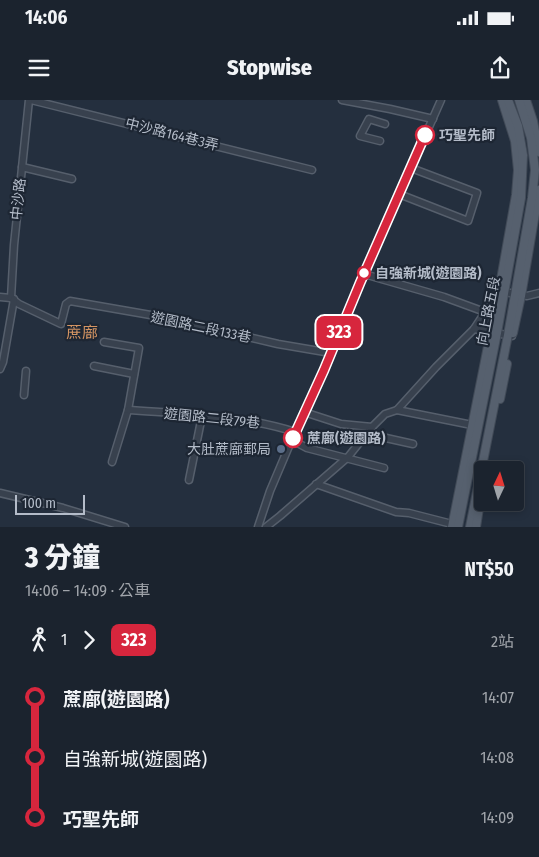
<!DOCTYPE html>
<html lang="zh-TW">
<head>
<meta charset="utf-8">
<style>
  :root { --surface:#1b232e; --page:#282f3a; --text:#f1f3f6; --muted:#a0a4aa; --line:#39404a }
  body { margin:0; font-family:"Fira Sans Condensed","Noto Sans TC",sans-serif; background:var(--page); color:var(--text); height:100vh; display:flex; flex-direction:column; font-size:19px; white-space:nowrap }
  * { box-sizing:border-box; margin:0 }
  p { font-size:16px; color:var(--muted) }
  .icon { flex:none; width:28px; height:28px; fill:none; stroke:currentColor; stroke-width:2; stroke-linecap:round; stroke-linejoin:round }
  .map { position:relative; height:427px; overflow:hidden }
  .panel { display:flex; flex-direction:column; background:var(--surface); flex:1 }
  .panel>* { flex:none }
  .badge { padding:0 10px; border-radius:8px; font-size:18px; line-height:32px }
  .needle { width:32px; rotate:4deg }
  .fabs { position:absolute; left:474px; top:361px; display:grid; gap:10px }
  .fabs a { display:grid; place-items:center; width:50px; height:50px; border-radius:5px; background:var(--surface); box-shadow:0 2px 8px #0003,0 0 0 1px var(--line); font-size:25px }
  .scale { position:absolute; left:15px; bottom:12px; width:70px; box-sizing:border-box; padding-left:5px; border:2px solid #b4bcc9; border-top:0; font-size:14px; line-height:18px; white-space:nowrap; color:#b4bcc9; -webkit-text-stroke:4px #1d2633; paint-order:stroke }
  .map>.badge { position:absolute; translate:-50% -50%; box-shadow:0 0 0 2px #fff }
  .legs { display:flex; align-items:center; gap:8px; height:55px; padding:0 25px; font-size:16px }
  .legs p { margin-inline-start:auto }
  .summary { display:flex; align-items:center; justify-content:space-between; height:85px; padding:0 25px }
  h1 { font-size:28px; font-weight:800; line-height:38px }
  ul { padding:0 25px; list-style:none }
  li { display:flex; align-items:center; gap:18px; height:60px; font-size:19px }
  li i { display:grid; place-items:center; width:8px; height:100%; margin:0 6px; background:currentColor }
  li i::after { content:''; width:12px; height:12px; margin:-6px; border:4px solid; border-radius:50%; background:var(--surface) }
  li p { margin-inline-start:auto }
  li:first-child i { background:linear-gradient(#0000 50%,currentColor 0) }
  li:last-child i { background:linear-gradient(currentColor 50%,#0000 0) }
  .status { display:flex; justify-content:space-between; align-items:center; height:35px; padding:0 25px; background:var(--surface); direction:ltr }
  .status svg { height:14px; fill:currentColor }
  header { display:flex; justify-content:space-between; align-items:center; height:65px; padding:0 25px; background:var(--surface); font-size:22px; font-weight:800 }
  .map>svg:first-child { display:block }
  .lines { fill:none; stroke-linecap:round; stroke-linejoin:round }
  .minor-casing { stroke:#565f6c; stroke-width:9 }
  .major-casing { stroke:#414a57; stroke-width:10 }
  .minor { stroke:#38414e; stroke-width:6 }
  .major { stroke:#56606e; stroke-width:8 }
  .line-1-casing { stroke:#fff; stroke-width:11 }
  .line-1 { stroke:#d7263d; stroke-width:8 }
  .stop-1-dot { fill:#fff; stroke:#d7263d; stroke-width:2.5 }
  .service-dot { fill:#5c6f8a; stroke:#1d2633; stroke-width:2 }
  .labels { text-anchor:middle; stroke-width:4.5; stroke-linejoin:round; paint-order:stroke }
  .street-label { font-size:14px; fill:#b4bcc9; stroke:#1d2633 }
  .stop-label { font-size:14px; font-weight:bold; fill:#b4bcc9; stroke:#1d2633; text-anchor:start }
  .poi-label { font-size:14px; fill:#b4bcc9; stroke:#1d2633; text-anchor:end }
  .quarter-label { font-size:16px; fill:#d59563; stroke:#1d2633 }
</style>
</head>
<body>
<div class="status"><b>14:06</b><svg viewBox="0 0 49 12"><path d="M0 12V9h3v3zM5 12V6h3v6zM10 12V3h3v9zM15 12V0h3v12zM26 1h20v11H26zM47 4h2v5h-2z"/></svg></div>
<header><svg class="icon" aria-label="menu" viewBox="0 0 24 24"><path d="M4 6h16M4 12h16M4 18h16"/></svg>Stopwise<svg class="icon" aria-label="share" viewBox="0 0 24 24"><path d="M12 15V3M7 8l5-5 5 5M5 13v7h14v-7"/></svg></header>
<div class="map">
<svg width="539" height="427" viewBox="0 0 539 427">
  <rect width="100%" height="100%" fill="#242f3e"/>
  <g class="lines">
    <g class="minor-casing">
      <g id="minor">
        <polyline points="31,0 312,70"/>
        <polyline points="342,0 390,9 433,19"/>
        <polyline points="380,41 360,36 369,19 385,24"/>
        <polyline points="22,67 72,79"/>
        <polyline points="399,94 468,121 477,93 411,68"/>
        <polyline points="364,174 444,197 485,212"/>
        <polyline points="0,197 11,198"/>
        <polyline points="11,198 19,204 61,224 66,204 70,201 162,217 278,244 331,253"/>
        <polyline points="11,198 14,145 29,0"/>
        <polyline points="474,229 512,236"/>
        <polyline points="104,242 139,248 128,310 112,362"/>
        <polyline points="94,266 134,274"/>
        <polyline points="0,269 3,262 14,199"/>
        <polyline points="24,295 26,271"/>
        <path d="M128 310C183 314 242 315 295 332"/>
        <polyline points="397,310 472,325"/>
        <polyline points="304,312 341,324 372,327"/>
        <polyline points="368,334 413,344"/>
        <polyline points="292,340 307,348 384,368"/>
        <polyline points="189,380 202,316"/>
        <polyline points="316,384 396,412 409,413 452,424"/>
        <polyline points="0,393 63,408 125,427"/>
        <polyline points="258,427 270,391 295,332 324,270 360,183 441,0"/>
        <polyline points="266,427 280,416 348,357 372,327 385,314 397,310 436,267 474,229 499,191 527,196 539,193"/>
      </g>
    </g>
    <g class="major-casing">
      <g id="major">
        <polyline points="526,0 533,21 539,52"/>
        <polyline points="513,233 521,196 539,90"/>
        <polyline points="500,299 507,264"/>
        <polyline points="452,427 499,191 516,95 518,70 515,41 502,0"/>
        <polyline points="458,427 497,233 521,98 523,55 518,26 508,0"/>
        <polyline points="470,427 508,235 532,98 535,70 531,38 519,0"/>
        <polyline points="476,427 482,389"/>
      </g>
    </g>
    <use href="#minor" class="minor"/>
    <use href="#major" class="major"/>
  </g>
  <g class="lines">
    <g class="line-1-casing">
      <polyline id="line-1" points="293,338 324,270 360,183 425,35"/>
    </g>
    <use href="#line-1" class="line-1"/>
  </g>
  <g class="stop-1-dot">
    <circle cx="425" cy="35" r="9"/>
    <circle cx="364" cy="173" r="6"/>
    <circle cx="293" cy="338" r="9"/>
  </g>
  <circle class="service-dot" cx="281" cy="349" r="5"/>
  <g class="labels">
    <g class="street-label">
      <text transform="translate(172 34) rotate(14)" y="5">中沙路164巷3弄</text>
      <text transform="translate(18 99) rotate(-84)" y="5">中沙路</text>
      <text transform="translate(488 211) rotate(-79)" y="5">向上路五段</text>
      <text transform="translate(201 227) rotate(12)" y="5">遊園路二段133巷</text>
      <text transform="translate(212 318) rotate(6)" y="5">遊園路二段79巷</text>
    </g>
    <g class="stop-label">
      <text x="439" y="40">巧聖先師</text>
      <text x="375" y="178">自強新城(遊園路)</text>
      <text x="307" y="343">蔗廍(遊園路)</text>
    </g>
    <g class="poi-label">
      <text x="271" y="354">大肚蔗廍郵局</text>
    </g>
    <g class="quarter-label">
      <text x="82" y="238">蔗廍</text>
    </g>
  </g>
</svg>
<div class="fabs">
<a><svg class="needle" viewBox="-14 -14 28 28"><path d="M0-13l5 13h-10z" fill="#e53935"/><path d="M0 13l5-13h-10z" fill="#a0a4aa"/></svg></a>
</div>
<div class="scale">100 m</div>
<b class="badge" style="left:339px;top:232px;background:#d7263d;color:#fff">323</b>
</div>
<section class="panel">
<div class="summary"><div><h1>3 分鐘</h1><p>14:06 – 14:09 · 公車</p></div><b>NT$50</b></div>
<div class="legs"><svg class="icon" aria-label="walk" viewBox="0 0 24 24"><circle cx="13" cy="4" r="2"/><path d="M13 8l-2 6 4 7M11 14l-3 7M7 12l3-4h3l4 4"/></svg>1<svg class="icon" aria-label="forward" viewBox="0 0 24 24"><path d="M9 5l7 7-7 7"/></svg><b class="badge" style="background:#d7263d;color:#fff">323</b><p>2站</p></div>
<ul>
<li><i style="color:#d7263d"></i><b>蔗廍(遊園路)</b><p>14:07</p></li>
<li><i style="color:#d7263d"></i><span>自強新城(遊園路)</span><p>14:08</p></li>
<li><i style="color:#d7263d"></i><b>巧聖先師</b><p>14:09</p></li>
</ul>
</section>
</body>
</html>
